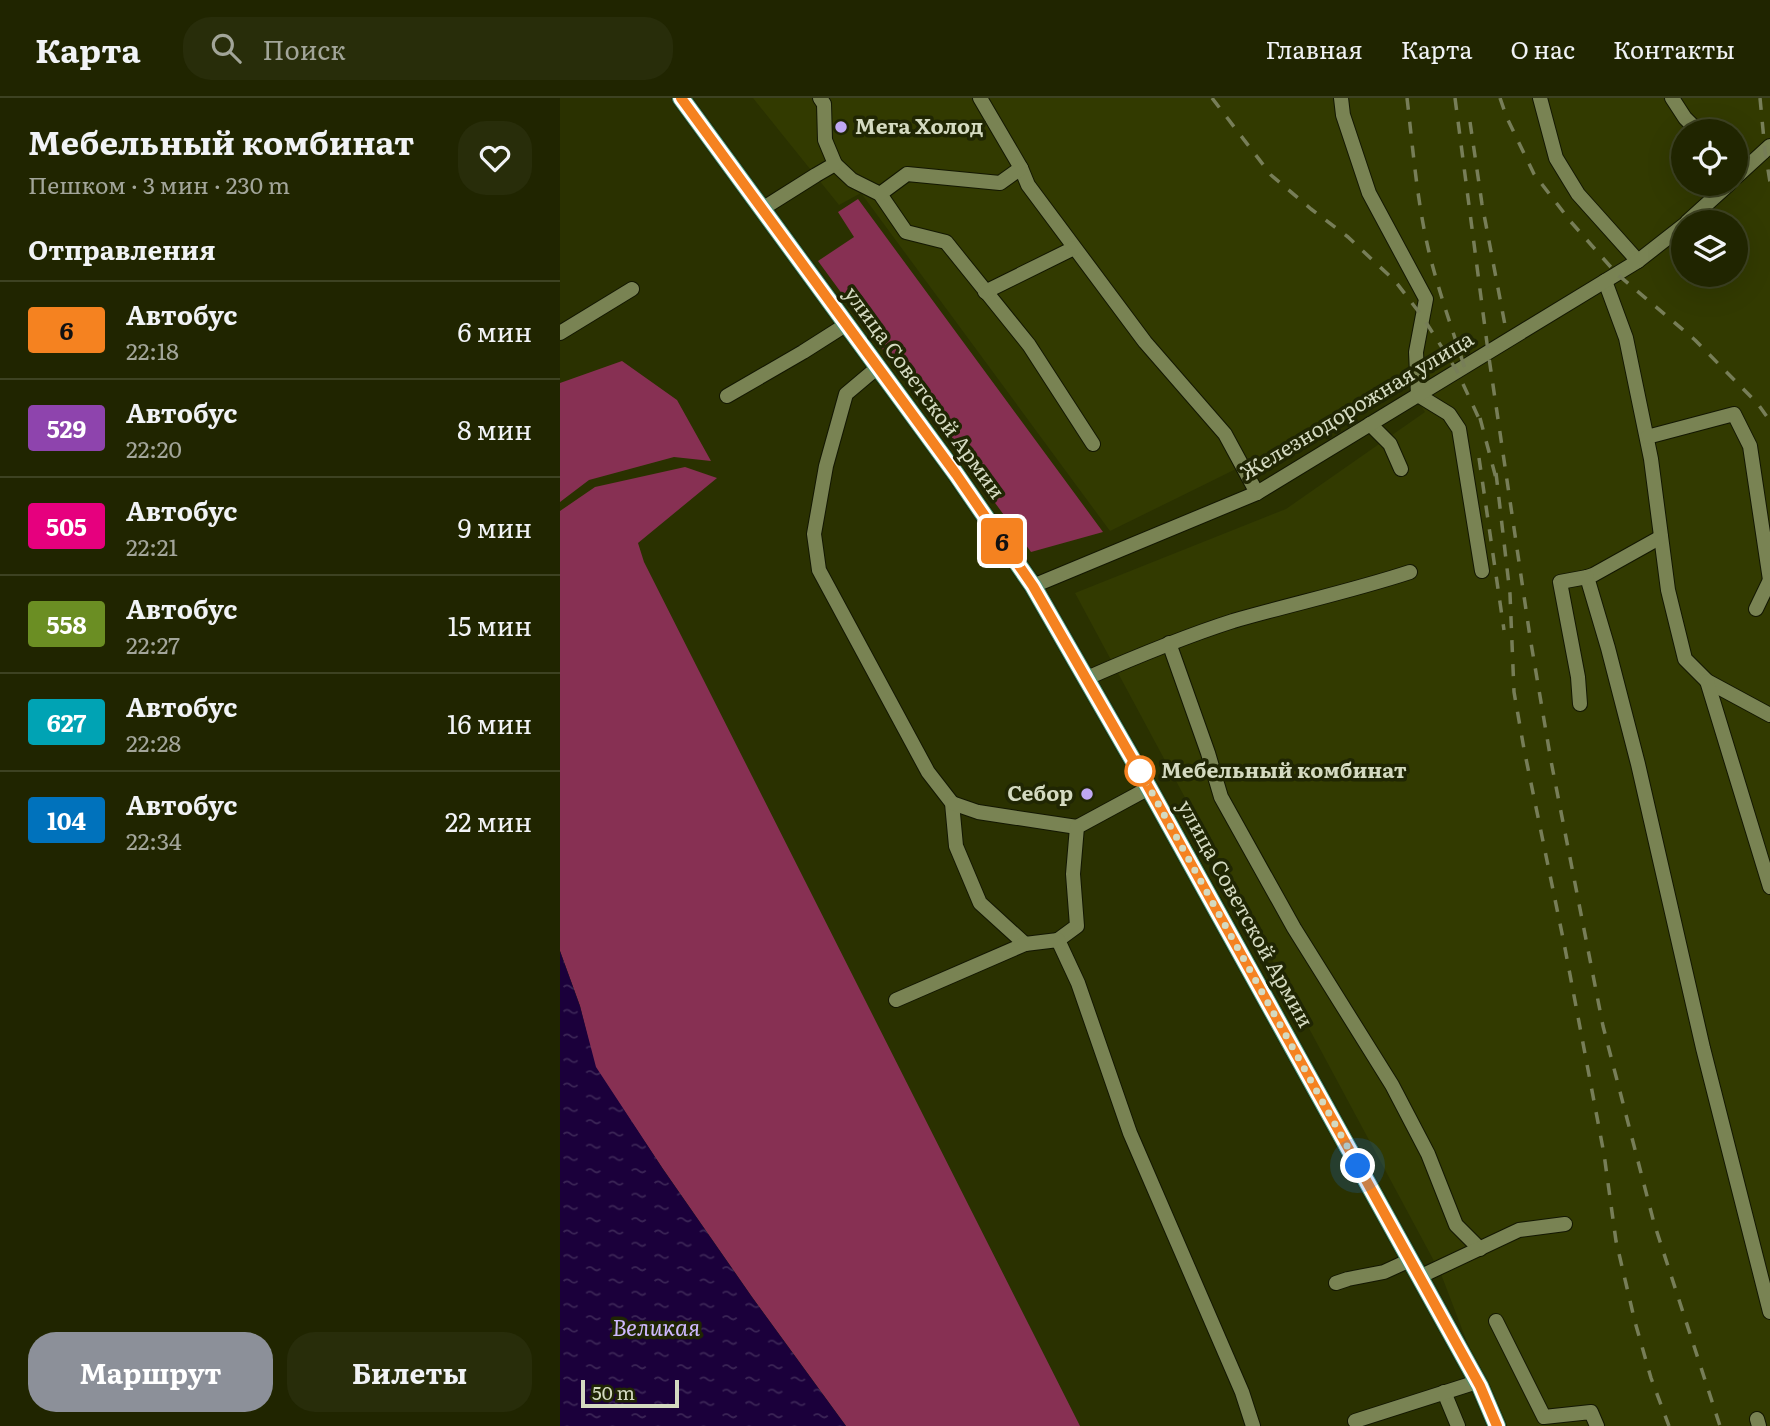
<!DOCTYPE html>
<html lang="ru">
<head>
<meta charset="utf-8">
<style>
  :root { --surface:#202500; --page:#282d0a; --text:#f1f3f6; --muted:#a2a599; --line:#3d4222; --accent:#8c9099 }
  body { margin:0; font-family:Literata,serif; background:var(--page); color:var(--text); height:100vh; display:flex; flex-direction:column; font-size:26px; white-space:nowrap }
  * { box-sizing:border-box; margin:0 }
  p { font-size:23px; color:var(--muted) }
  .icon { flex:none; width:38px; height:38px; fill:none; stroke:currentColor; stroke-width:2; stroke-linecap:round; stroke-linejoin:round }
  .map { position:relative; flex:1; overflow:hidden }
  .panel { display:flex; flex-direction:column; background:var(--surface); width:560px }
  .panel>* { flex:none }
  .badge { padding:0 14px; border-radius:5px; font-size:24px; line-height:46px }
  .tools { position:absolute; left:1111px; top:21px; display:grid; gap:14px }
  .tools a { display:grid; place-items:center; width:77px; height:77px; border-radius:50%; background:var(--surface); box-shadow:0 7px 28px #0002,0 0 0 2px var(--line); font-size:35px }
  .scale { position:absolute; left:21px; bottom:18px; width:98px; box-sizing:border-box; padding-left:7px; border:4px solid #d4dac1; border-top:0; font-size:19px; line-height:24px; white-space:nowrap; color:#d4dac1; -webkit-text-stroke:5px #202603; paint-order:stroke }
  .you { position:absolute; width:35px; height:35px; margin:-18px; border:5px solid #fff; border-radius:50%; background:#1a73e8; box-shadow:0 0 0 10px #1a73e833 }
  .map>.badge { position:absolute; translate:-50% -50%; box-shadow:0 0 0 4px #fff }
  h2 { padding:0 28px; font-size:26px; line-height:63px }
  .round { display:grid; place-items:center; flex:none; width:74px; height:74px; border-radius:28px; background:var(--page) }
  .head { display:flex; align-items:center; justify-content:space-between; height:119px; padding:0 28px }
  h1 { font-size:33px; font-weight:700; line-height:52px }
  .button { display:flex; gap:14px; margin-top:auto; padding:14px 28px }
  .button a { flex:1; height:80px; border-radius:28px; background:var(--accent); color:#fff; font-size:28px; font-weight:700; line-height:80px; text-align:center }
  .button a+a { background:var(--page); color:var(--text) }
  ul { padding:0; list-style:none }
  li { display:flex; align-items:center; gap:21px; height:98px; padding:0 28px; border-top:2px solid var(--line) }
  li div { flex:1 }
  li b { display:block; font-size:26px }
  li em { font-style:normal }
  li .badge { min-width:77px; font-weight:700; text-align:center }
  header { display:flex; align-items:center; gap:42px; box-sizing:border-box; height:98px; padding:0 35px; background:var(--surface); border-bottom:2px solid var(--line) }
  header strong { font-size:33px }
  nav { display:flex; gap:38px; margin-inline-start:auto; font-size:24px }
  .search { width:490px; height:63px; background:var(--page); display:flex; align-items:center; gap:18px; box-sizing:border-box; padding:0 24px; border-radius:28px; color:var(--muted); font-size:26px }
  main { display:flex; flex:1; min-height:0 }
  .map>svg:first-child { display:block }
  .built { fill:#323a00; fill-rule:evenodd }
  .grass { fill:#873053 }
  .water { fill:url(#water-ripples) }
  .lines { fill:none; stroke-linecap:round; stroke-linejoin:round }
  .minor-casing { stroke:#131702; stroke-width:16 }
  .major-casing { stroke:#131702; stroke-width:19 }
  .minor { stroke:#798353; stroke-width:14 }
  .major { stroke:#4d9475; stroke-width:18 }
  .rail { stroke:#777e58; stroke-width:3.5; stroke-dasharray:12 12; stroke-linecap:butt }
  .line-casing { stroke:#fff; stroke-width:16 }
  .line { stroke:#f58220; stroke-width:10 }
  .walk { stroke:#d4dac1; stroke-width:7; stroke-dasharray:0 12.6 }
  .poi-dot { fill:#c0a8f4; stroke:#202603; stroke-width:2.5 }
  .stop-dot { fill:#fff; stroke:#f58220; stroke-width:3.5 }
  .labels { text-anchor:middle; stroke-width:7; stroke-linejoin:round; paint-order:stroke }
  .poi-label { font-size:21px; font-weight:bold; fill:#d4dac1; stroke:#202603; text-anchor:start }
  .street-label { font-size:21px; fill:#d4dac1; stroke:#202603 }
  .stop-label { font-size:21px; font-weight:bold; fill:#d4dac1; stroke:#202603; text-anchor:start }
  .water-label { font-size:23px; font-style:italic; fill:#ceb9fe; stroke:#202603 }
</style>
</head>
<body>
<header>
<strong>Карта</strong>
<div class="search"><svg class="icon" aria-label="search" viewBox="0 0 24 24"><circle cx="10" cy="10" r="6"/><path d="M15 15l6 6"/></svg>Поиск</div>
<nav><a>Главная</a><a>Карта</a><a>О нас</a><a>Контакты</a></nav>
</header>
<main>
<section class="panel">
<div class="head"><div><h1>Мебельный комбинат</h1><p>Пешком · 3 мин · 230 m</p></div><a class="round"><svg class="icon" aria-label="heart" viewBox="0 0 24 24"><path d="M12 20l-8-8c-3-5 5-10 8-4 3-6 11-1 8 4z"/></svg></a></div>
<h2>Отправления</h2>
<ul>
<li><span class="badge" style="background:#f58220;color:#111">6</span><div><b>Автобус</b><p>22:18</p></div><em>6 мин</em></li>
<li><span class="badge" style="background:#8e44ad;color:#fff">529</span><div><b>Автобус</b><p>22:20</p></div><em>8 мин</em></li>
<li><span class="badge" style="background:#e6007e;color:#fff">505</span><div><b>Автобус</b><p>22:21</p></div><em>9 мин</em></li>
<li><span class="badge" style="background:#6b8e23;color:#fff">558</span><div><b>Автобус</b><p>22:27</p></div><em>15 мин</em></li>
<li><span class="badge" style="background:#00a3b4;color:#fff">627</span><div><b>Автобус</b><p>22:28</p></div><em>16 мин</em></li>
<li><span class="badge" style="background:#0072bc;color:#fff">104</span><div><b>Автобус</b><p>22:34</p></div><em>22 мин</em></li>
</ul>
<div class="button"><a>Маршрут</a><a>Билеты</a></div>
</section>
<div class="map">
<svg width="1210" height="1328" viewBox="0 0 1210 1328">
  <defs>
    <pattern id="water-ripples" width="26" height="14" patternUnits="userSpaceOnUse" patternTransform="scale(1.75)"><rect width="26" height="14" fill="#1b003b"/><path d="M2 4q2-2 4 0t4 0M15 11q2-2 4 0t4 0" fill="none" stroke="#3b2556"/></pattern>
  </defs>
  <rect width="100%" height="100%" fill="#2a3100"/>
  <path class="built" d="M193 0H1210V1328H939L881 1176 515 495 726 411 865 314 847 287 550 433 301 95 279 107ZM1124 33H1176V86H1124ZM1124 124H1176V177H1124Z"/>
  <g class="grass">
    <polygon points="298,101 543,434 471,454 258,163 294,139 278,114"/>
    <polygon points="62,263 117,302 151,363 114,359 29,382 0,404 0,285"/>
    <polygon points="125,369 157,380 78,445 84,464 520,1328 286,1328 192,1199 103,1071 35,969 20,908 0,853 0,413 35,389"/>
  </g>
  <polygon class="water" points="0,853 20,908 36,969 103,1071 192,1199 286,1328 0,1328"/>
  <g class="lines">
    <g class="minor-casing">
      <g id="minor">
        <polyline points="781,0 783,17 809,95 866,201 856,254 858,297 889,316 899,331 922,473"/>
        <polyline points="980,0 996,60 1018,96 1078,163"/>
        <polyline points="1112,0 1125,20 1138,33"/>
        <polyline points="275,66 292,82 320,96 346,134 386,144 469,247 533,346"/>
        <polyline points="461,70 468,87 585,244 665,336 697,395"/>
        <polyline points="1176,79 1210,48"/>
        <polyline points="320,96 347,76 440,85 461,70 420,0"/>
        <polyline points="202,111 256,77 275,66 265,42 264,6 260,0"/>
        <polyline points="1127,124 1169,86"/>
        <polyline points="1045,183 1066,240 1091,361 1108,492 1125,561 1147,583 1210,617"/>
        <polyline points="425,194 514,150"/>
        <polyline points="0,235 72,191"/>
        <polyline points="318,269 286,296 266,368 254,436 259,472 368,674 392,705 396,748 420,805 465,846"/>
        <polyline points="167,298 243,254 287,226"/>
        <polyline points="810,326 830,346 841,371"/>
        <polyline points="1087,339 1174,316 1190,348 1210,482"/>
        <polyline points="1101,439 1033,477 1027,479 1048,550 1078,666 1143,950 1210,1214"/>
        <polyline points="473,488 697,395 1078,163 1124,127"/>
        <polyline points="1196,511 1210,482"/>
        <polyline points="609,545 648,655 661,699 734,830 832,987 868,1056 896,1127 920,1151"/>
        <path d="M527 580C575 559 623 539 673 523 732 506 792 493 850 474"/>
        <polyline points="1147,583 1210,789"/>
        <polyline points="1020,606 1018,579 1000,484 1027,479"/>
        <polyline points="392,705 418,714 517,729"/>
        <polyline points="498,842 517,828 513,776 517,729 589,690"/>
        <polyline points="336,902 465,846 498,842 518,885 570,1035 682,1294 693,1328"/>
        <polyline points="859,1179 959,1132 1005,1126"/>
        <polyline points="776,1185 788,1181 824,1174 850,1162"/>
        <polyline points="936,1223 984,1319 1031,1314 1037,1328"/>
        <polyline points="884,1294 898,1328"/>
        <polyline points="1197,1321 1199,1328"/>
        <polyline points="795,1323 917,1284"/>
      </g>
    </g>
    <g class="major-casing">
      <polyline id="major" points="121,0 396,376 473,488 589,690 920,1288 937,1328"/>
    </g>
    <use href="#minor" class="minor"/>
    <use href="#major" class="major"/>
    <g class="rail">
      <polyline points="652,0 711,77 751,111 788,139 835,183 862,218 897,273 922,327"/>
      <path d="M847 0C853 51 857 104 869 154 879 195 894 236 907 277"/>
      <polyline points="895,0 928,253 970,539 991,663 1043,928 1094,1125 1160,1328"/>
      <polyline points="940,0 947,20 974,76 1011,124 1057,176 1135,242 1198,306 1210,323"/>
      <polyline points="1200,0 1205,53 1210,84"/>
      <polyline points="910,24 922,106 945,227"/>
      <polyline points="920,320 937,384"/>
      <polyline points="919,360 944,532"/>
      <polyline points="936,375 950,496 954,594 964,651 1004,845 1044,1056 1056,1143 1075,1224 1091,1280 1109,1328"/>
    </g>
  </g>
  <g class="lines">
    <g class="line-casing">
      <polyline id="line" points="121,0 396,376 473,488 589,690 920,1288 937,1328"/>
    </g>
    <use href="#line" class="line"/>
    <polyline class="walk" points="580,673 798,1068"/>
  </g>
  <g class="poi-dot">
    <circle cx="281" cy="29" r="7"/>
    <circle cx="527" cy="696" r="7"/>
  </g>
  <circle class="stop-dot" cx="580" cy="673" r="14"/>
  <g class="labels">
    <g class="poi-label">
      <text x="295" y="36">Мега Холод</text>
      <text x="513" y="703" text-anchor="end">Себор</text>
    </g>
    <g class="street-label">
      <text transform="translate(364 295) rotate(54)" y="7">улица Советской Армии</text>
      <text transform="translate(797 308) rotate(-31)" y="7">Железнодорожная улица</text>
      <text transform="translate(685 816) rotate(61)" y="7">улица Советской Армии</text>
    </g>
    <g class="stop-label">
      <text x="601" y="680">Мебельный комбинат</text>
    </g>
    <g class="water-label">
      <text x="96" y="1238">Великая</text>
    </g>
  </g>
</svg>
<div class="tools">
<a><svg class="icon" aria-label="locate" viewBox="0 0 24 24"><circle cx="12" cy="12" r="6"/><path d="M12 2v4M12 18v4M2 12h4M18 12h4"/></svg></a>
<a><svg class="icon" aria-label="layers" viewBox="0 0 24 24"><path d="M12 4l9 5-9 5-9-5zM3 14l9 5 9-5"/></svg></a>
</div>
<div class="scale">50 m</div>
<div class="you" style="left:798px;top:1068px"></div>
<b class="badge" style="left:442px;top:443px;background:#f58220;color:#111">6</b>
</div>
</main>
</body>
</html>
